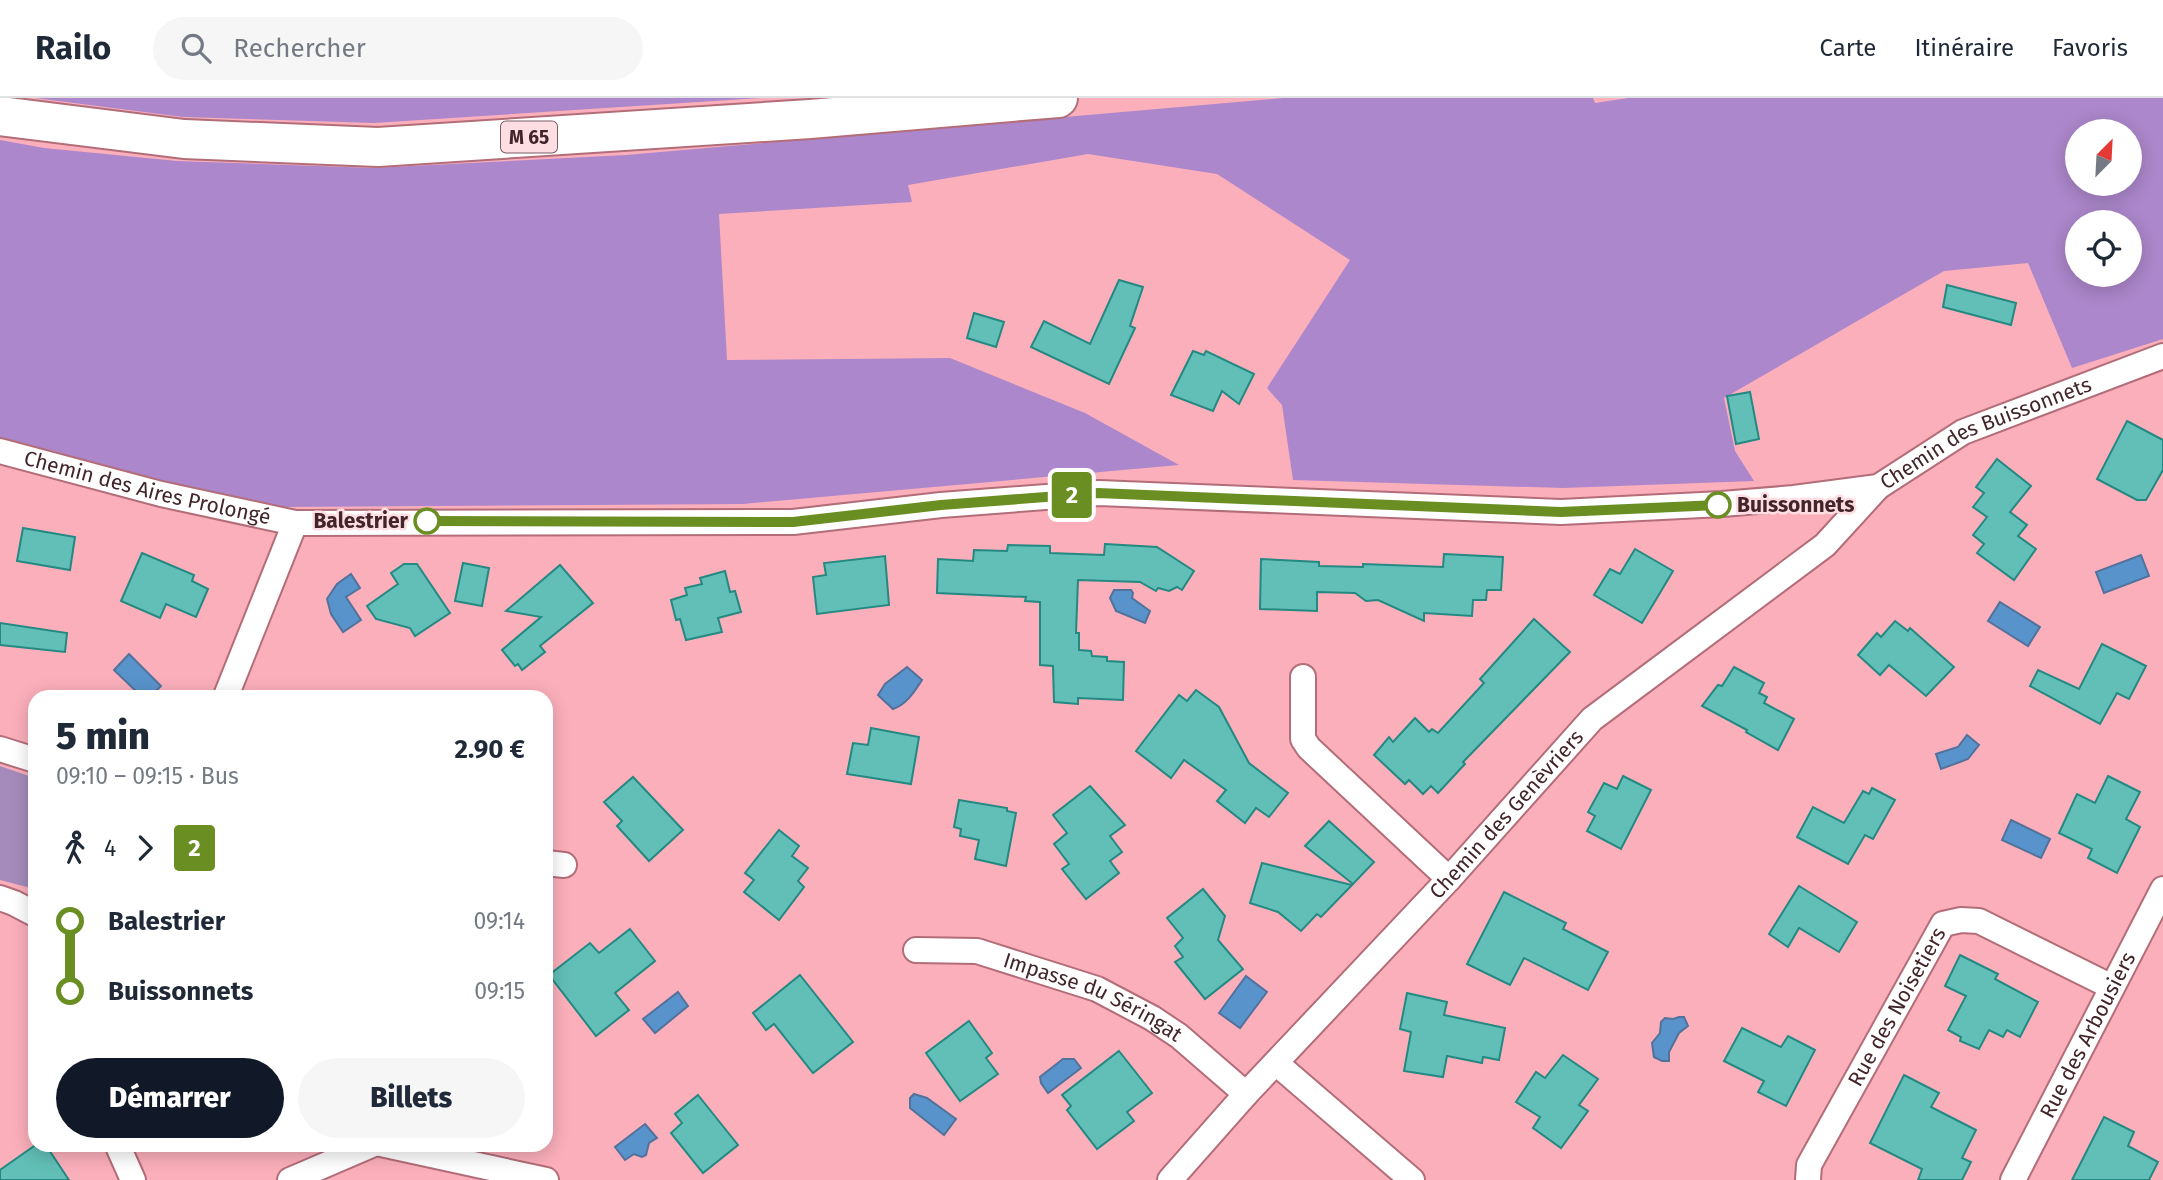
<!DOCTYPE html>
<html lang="fr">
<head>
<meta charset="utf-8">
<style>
  :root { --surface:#fff; --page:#f6f6f7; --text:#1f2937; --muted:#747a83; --line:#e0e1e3; --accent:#111827 }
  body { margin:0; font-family:"Fira Sans",sans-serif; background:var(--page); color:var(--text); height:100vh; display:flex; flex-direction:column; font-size:26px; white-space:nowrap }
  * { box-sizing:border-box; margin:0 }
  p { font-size:23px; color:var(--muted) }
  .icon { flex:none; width:38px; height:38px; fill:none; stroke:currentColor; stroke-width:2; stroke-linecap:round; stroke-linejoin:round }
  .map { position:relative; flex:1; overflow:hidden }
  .details { position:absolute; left:28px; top:592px; width:525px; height:462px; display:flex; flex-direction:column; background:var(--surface); border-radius:21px; box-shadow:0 4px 18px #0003 }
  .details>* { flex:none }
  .badge { padding:0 14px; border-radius:5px; font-size:24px; line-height:46px }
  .needle { width:46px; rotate:24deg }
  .controls { position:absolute; left:2065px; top:21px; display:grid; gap:14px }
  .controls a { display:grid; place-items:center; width:77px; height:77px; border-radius:50%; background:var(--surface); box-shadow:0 4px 18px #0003; font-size:35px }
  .map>.badge { position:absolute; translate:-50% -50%; box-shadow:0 0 0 4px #fff }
  .legs { display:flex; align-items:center; gap:10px; height:77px; padding:0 28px; font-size:23px }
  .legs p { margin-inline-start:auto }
  .summary { display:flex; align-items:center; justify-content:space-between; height:119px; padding:0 28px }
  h1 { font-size:38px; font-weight:800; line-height:52px }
  .cta { display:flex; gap:14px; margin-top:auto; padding:14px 28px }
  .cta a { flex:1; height:80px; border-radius:42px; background:var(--accent); color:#fff; font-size:28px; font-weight:800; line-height:80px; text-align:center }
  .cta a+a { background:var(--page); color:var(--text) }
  ul { padding:0 28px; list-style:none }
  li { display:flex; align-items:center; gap:24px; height:70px; font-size:26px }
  li i { display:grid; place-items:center; width:10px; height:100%; margin:0 9px; background:currentColor }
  li i::after { content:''; width:18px; height:18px; margin:-9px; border:5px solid; border-radius:50%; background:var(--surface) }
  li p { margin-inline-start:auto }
  li:first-child i { background:linear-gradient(#0000 50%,currentColor 0) }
  li:last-child i { background:linear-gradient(currentColor 50%,#0000 0) }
  header { display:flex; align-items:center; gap:42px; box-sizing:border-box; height:98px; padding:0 35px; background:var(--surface); border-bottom:2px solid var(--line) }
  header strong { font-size:33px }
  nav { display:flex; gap:38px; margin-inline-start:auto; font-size:24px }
  .search { width:490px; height:63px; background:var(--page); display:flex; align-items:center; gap:18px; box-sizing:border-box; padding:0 24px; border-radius:38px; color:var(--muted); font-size:26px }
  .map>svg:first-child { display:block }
  .green { fill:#a58bbb }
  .forest { fill:#ac87cb; fill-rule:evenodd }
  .water { fill:#5993cb; stroke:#52729b; stroke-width:2 }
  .building { fill:#61bfb7; stroke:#238982; stroke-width:2 }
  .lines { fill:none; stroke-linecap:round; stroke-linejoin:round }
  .street-casing { stroke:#b36d79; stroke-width:28 }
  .primary-casing { stroke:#b36d79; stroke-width:42 }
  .street { stroke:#fff; stroke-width:24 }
  .primary { stroke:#fff; stroke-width:38 }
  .line-1-casing { stroke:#fff; stroke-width:16 }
  .line-1 { stroke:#6b8e23; stroke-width:10 }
  .stop-1-dot { fill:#fff; stroke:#6b8e23; stroke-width:3.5 }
  .labels { text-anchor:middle; stroke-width:5; stroke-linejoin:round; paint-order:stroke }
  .shield { fill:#fedee3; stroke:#7a5c62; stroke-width:2 }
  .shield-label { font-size:19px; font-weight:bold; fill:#42252a }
  .street-label { font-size:21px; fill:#42252a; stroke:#fedee3 }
  .stop-label { font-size:21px; font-weight:bold; fill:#42252a; stroke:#fedee3; text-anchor:start }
</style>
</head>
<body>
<header>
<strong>Railo</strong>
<div class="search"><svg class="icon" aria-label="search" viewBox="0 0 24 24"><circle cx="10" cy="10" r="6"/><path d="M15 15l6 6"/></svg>Rechercher</div>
<nav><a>Carte</a><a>Itinéraire</a><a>Favoris</a></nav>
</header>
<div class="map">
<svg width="2163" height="1082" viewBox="0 0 2163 1082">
  <rect width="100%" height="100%" fill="#fbafbb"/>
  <polygon class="green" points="0,668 35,680 35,791 0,782"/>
  <g class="forest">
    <polygon points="35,0 761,0 374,25 183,19"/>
    <path d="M1283 0H1593L1595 5 1628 0H2163V241L2072 270 2028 165 1944 173 1724 300 1735 353 1754 383 1563 390 1293 382 1282 307 1267 290 1350 162 1217 76 1088 56 908 87 912 104 719 116 727 262 950 260 1085 315 1179 367 743 406 282 409 0 349V42L44 50 177 63 373 70 626 57ZM2077 33H2130V86H2077ZM2077 124H2130V177H2077Z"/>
  </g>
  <g class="water">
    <polygon points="2141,457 2149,478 2104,495 2096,474"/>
    <polygon points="351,476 360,490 346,499 361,522 343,534 331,516 327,501 337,486"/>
    <polygon points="1114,492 1131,492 1133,495 1132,500 1150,513 1145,525 1116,513 1110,500"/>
    <polygon points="2000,504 2040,529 2028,548 1988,523"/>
    <polygon points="129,556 161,588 151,598 141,598 114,572"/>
    <path d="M907 569 922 582C914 594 907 606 893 611L878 597 885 586Z"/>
    <polygon points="1967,637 1979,647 1968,661 1941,671 1936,656 1958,649"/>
    <polygon points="2011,722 2050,741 2041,760 2002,742"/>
    <polygon points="1246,878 1267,894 1240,930 1219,915"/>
    <polygon points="678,894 688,908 655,935 643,921"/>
    <polygon points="1679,919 1684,919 1688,928 1679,935 1669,954 1669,963 1662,963 1654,959 1652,945 1660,935 1661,924 1665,920 1673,921"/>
    <polygon points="1063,961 1074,961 1081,970 1048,995 1041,985 1040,979"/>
    <polygon points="914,996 927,1000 956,1021 944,1037 910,1010 910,1000"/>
    <polygon points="645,1026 657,1040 649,1045 646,1057 642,1059 634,1056 625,1062 615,1049"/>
  </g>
  <g class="building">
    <polygon points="1119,182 1143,189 1130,228 1135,230 1109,286 1031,249 1044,223 1090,246"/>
    <polygon points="1947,187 2016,205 2011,227 1943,209"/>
    <polygon points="974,215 1004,224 996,249 967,240"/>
    <polygon points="1193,253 1204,257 1206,253 1254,276 1239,306 1222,293 1213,313 1171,297"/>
    <polygon points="1750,294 1759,341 1736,346 1727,298"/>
    <polygon points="2127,323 2163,342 2163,372 2146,402 2137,402 2097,381"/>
    <polygon points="1997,361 2031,388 2010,414 2027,427 2018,438 2036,451 2014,482 1977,455 1984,446 1973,437 1987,419 1973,409 1984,395 1976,389"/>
    <polygon points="23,430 75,439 70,472 17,463"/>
    <polygon points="1105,446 1157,449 1194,473 1182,492 1177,489 1169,493 1158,490 1156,493 1140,484 1078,482 1076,535 1079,535 1079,552 1091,553 1092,558 1107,559 1107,563 1124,564 1123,602 1078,600 1078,606 1054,604 1053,568 1040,567 1040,504 1025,503 1026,499 937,495 938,461 973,463 974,452 1007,453 1008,447 1050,448 1050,455 1104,457"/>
    <polygon points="1635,451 1673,473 1642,525 1594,497 1610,471 1620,476"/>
    <polygon points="142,455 194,477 192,483 208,491 196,519 166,506 160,520 121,503"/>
    <polygon points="1444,456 1503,459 1501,492 1487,492 1486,502 1473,502 1472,518 1424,515 1424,523 1378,502 1366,503 1355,495 1317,494 1317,513 1260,511 1261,461 1319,464 1319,468 1363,469 1363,466 1443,469"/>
    <polygon points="885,458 889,507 817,516 813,479 826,477 824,465"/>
    <polygon points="463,465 489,470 482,508 455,503"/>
    <polygon points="404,466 417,466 450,515 415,538 410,530 376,521 367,508 398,486 391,475"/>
    <polygon points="560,467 593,505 540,548 545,554 522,572 518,566 515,568 502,552 541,519 506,513"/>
    <polygon points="725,473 730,494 735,493 741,514 718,520 722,534 686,542 680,521 676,522 671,502 687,497 685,490 702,486 700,480"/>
    <polygon points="1534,521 1570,554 1463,664 1465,666 1438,695 1431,688 1423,696 1409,682 1405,686 1374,657 1389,639 1393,644 1415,620 1429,634 1432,631 1438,635 1484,585 1480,581"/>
    <polygon points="1895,523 1908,533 1910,530 1954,569 1926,598 1889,567 1880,577 1858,557 1877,535 1881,539"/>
    <polygon points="0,525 67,535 65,554 0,547"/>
    <polygon points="2102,546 2146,568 2129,601 2117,595 2100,626 2030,588 2038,572 2079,591"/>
    <polygon points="1734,569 1764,585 1759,595 1767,599 1764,605 1794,621 1778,652 1746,634 1747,632 1702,608 1718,587 1722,588"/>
    <polygon points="1196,592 1219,609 1249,665 1288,695 1269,719 1256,710 1245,725 1217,703 1226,692 1184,662 1171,680 1136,653 1179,597 1187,603"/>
    <polygon points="871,630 919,639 911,686 847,676 853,645 868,647"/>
    <polygon points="1623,678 1651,692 1621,751 1587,733 1595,718 1588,714 1604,685 1617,691"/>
    <polygon points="2108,678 2140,694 2126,721 2140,729 2117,775 2088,760 2092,751 2059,735 2077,696 2095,705"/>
    <polygon points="633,679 683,732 649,763 617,728 622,723 604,704"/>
    <polygon points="1090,688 1125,727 1110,738 1122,754 1110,763 1119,775 1086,801 1062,771 1069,766 1054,746 1067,735 1053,717"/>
    <polygon points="1872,690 1895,702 1873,741 1865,737 1848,766 1797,739 1813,709 1844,725 1863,693 1869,696"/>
    <polygon points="959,702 1007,710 1007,713 1016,715 1006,768 975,761 979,742 960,738 961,731 954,729"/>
    <polygon points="1329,723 1374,764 1353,786 1305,748"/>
    <polygon points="779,732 799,748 792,758 808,770 798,783 804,789 779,822 744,794 754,782 745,775"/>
    <polygon points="1262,765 1290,772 1352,787 1321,819 1317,816 1301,833 1278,814 1250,805"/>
    <polygon points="1799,788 1857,824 1839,854 1799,830 1788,849 1769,836"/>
    <polygon points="1203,791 1225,818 1218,842 1243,871 1205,901 1175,864 1183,859 1175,848 1183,840 1167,820"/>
    <polygon points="1504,794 1566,825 1563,831 1608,854 1588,892 1524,860 1510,887 1467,866"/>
    <polygon points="630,831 655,863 615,895 629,912 596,938 549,877 590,845 599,855"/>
    <polygon points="1960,857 1998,876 1995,881 2038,904 2020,939 2007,932 2003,939 1989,932 1979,951 1960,943 1961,939 1948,932 1966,898 1945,888"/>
    <polygon points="800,877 853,944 813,975 774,926 766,932 753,915"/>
    <polygon points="1407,895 1447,904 1444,917 1505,930 1499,962 1483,959 1482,965 1447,958 1443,979 1404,973 1411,934 1400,931"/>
    <polygon points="969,923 992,955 986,960 998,976 960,1003 926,955"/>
    <polygon points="1742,930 1781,949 1788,938 1815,952 1786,1008 1758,994 1764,983 1724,963"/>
    <polygon points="1119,953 1152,995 1127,1014 1134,1023 1097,1051 1067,1012 1071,1008 1062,997"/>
    <polygon points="1563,957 1598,981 1579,1007 1588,1013 1561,1050 1533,1030 1540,1019 1516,1004 1536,974 1545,980"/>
    <polygon points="1904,977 1939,995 1931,1009 1976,1032 1962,1060 1971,1064 1962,1082 1918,1082 1922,1071 1870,1045"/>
    <polygon points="698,997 738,1047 703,1075 671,1035 682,1025 675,1016"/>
    <polygon points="2104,1019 2134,1034 2128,1048 2158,1064 2149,1082 2072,1082"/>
    <polygon points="37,1046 45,1046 69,1082 0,1082 0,1072"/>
  </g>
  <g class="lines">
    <g class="street-casing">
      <g id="street">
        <path id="s1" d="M0 353 161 396 295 425 793 424 941 407 1099 395 1561 414 1722 406 1794 400 1878 389 1963 334 2163 258"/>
        <polyline points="1303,579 1303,641 1309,650 1449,781"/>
        <polyline points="226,598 295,425"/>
        <polyline points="0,651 35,662"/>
        <polyline points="546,765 564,767"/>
        <polyline points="0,800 14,805 35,816"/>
        <path id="s2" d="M916 852 977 853 1097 891 1152 920 1179 938 1246 996"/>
        <polyline points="1276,965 1412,1082"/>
        <polyline points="117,1046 133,1082"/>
        <polyline points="381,1046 546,1082"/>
        <polyline points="290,1082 374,1046"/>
        <path id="s3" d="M1170 1082 1246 996 1449 781 1592 621 1825 447 1878 389"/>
        <path id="s4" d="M1808 1082 1809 1067 1943 826 1961 822 1979 823 2112 889"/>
        <path id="s5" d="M2013 1082 2163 791"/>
      </g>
    </g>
    <g class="primary-casing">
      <polyline id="primary" points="0,18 184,41 378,49 810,21 1058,0"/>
    </g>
    <use href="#street" class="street"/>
    <use href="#primary" class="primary"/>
  </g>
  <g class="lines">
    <g class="line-1-casing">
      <polyline id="line-1" points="427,423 793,424 941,407 1098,395 1561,414 1718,407"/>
    </g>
    <use href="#line-1" class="line-1"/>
  </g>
  <g class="stop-1-dot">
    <circle cx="1718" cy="407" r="12"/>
    <circle cx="427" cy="423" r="12"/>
  </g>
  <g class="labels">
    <rect class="shield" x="501" y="23.5" width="56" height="31" rx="5"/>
    <g class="shield-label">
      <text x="529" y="46">M 65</text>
    </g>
    <g class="street-label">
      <text dy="7" stroke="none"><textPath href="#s1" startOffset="2011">Chemin des Buissonnets</textPath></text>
      <text dy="7" stroke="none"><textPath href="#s1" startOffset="152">Chemin des Aires Prolongé</textPath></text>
      <text dy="7" stroke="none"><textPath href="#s3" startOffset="497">Chemin des Genèvriers</textPath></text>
      <text dy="7" stroke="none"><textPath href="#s2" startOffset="186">Impasse du Séringat</textPath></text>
      <text dy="7" stroke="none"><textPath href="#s4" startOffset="196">Rue des Noisetiers</textPath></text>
      <text dy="7" stroke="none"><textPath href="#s5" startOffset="163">Rue des Arbousiers</textPath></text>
    </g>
    <g class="stop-label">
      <text x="1737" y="414">Buissonnets</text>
      <text x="408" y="430" text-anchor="end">Balestrier</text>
    </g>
  </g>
</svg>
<div class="controls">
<a><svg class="needle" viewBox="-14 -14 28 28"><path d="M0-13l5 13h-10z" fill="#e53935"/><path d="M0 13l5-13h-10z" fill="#747a83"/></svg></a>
<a><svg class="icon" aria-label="locate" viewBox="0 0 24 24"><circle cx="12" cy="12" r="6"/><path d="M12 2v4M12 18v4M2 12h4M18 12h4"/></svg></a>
</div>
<b class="badge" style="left:1072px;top:397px;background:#6b8e23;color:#fff">2</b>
<section class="details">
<div class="summary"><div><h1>5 min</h1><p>09:10 – 09:15 · Bus</p></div><b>2.90 €</b></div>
<div class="legs"><svg class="icon" aria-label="walk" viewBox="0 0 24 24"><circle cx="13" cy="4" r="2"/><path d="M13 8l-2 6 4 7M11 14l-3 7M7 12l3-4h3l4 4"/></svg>4<svg class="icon" aria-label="forward" viewBox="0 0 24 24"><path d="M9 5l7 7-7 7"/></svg><b class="badge" style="background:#6b8e23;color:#fff">2</b></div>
<ul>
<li><i style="color:#6b8e23"></i><b>Balestrier</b><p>09:14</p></li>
<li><i style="color:#6b8e23"></i><b>Buissonnets</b><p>09:15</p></li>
</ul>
<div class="cta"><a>Démarrer</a><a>Billets</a></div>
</section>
</div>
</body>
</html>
